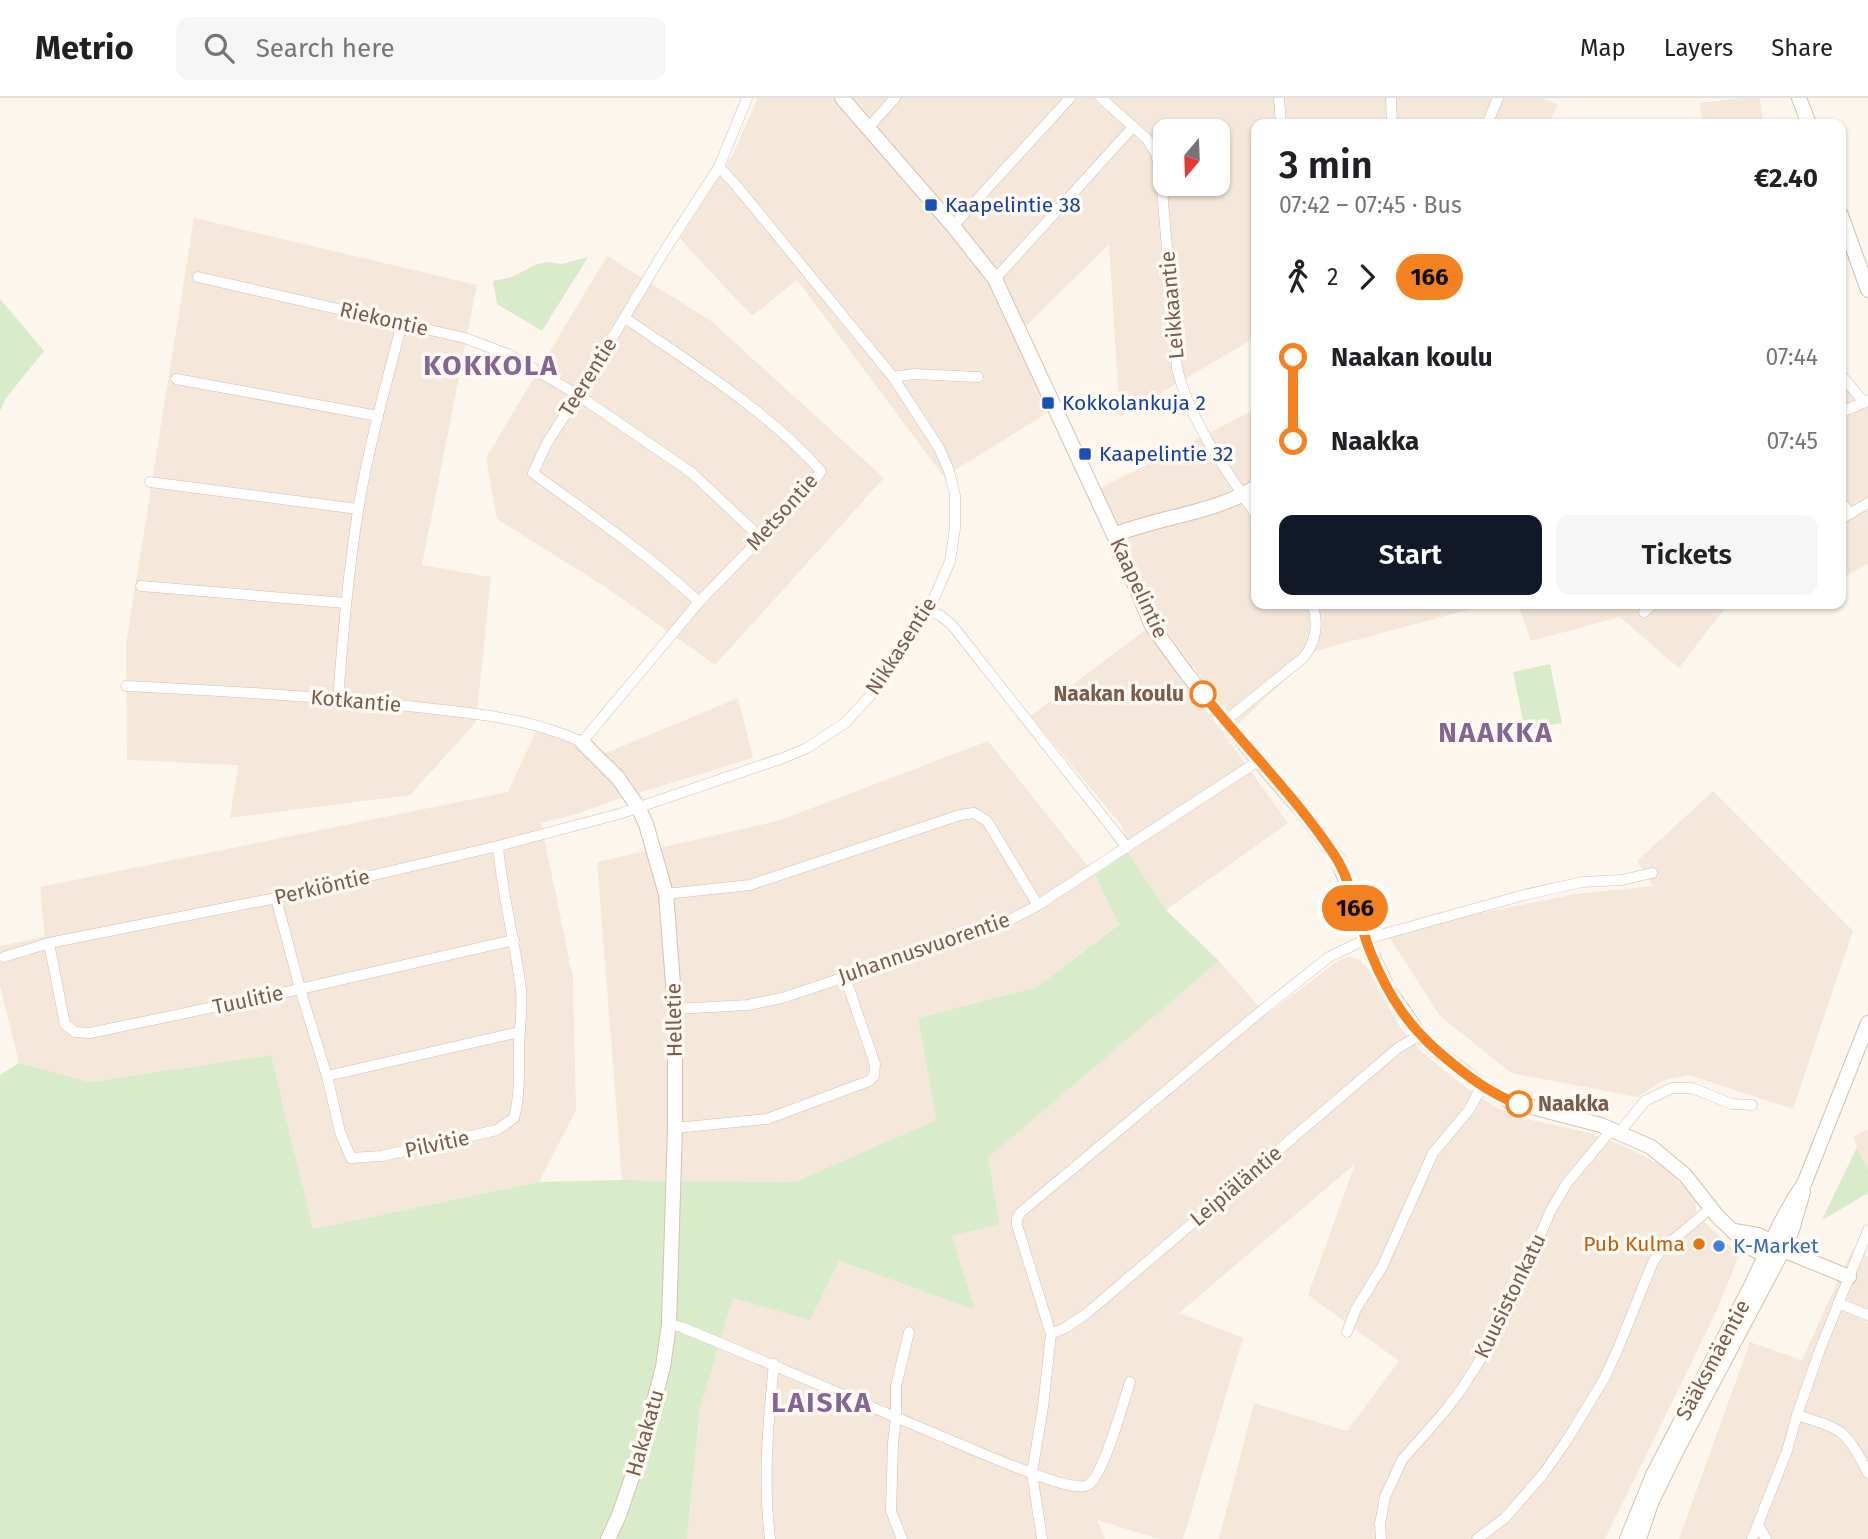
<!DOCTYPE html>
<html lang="en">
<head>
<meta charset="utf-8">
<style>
  :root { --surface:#fff; --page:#f6f6f6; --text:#202124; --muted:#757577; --line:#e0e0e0; --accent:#111827 }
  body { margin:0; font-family:"Fira Sans",sans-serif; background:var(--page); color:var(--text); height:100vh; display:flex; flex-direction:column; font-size:26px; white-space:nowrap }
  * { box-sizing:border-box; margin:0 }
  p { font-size:23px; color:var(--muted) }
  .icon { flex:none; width:38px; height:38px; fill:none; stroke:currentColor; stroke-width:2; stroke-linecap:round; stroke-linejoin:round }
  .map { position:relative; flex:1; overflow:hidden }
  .sheet { position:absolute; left:1251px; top:21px; width:595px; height:490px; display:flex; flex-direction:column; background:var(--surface); border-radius:14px; box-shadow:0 2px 5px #0004 }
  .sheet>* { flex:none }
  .badge { padding:0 14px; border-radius:23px; font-size:24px; line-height:46px }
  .needle { width:46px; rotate:199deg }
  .buttons { position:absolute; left:1153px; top:21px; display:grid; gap:14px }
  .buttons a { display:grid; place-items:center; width:77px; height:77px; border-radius:14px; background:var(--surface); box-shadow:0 2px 5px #0004; font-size:35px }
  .map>.badge { position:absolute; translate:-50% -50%; box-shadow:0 0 0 4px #fff }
  .legs { display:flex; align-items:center; gap:10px; height:77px; padding:0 28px; font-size:23px }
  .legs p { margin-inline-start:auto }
  .summary { display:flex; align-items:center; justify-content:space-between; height:119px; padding:0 28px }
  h1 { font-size:38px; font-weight:600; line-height:52px }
  .primary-button { display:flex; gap:14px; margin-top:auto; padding:14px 28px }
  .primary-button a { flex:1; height:80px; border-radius:14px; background:var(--accent); color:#fff; font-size:28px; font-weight:600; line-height:80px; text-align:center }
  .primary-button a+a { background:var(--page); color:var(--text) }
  ul { padding:0 28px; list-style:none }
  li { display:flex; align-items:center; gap:24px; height:84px; font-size:26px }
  li i { display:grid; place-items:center; width:10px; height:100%; margin:0 9px; background:currentColor }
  li i::after { content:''; width:18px; height:18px; margin:-9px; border:5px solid; border-radius:50%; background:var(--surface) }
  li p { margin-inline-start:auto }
  li:first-child i { background:linear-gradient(#0000 50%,currentColor 0) }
  li:last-child i { background:linear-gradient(currentColor 50%,#0000 0) }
  header { display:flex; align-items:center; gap:42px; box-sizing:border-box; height:98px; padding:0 35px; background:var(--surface); border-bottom:2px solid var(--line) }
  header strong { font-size:33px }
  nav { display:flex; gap:38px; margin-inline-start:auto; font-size:24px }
  .search { width:490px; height:63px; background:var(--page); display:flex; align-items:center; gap:18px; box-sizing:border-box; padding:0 24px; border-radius:14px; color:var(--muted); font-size:26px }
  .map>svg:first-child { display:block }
  .residential { fill:#f5e8da; fill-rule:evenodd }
  .green { fill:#d8ecc9 }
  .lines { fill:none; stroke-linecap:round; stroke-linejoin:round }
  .street-casing { stroke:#d1beb0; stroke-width:11 }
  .secondary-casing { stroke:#d6c0b0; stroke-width:16 }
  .street { stroke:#fff; stroke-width:10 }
  .secondary { stroke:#fff; stroke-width:14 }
  .line-1-casing { stroke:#fff; stroke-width:16 }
  .line-1 { stroke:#f58220; stroke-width:10 }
  .transit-dot { fill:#1a4fb4; stroke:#fffaf3; stroke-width:2.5 }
  .stop-1-dot { fill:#fff; stroke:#f58220; stroke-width:3.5 }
  .food-dot { fill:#e8710a; stroke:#fffaf3; stroke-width:2.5 }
  .shop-dot { fill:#3f7fe0; stroke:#fffaf3; stroke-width:2.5 }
  .labels { text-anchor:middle; stroke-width:7; stroke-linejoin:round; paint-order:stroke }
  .transit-label { font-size:21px; fill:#164399; stroke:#fffaf3; text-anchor:start }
  .street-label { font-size:21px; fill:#7a5c4d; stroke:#fffaf3 }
  .stop-label { font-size:21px; font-weight:bold; fill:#7a5c4d; stroke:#fffaf3; text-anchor:end }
  .food-label { font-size:21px; fill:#c56008; stroke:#fffaf3; text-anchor:end }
  .shop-label { font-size:21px; fill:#366cbe; stroke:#fffaf3; text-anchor:start }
  .district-label { font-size:28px; font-weight:bold; letter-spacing:2px; fill:#846695; stroke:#fffaf3 }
</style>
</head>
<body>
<header>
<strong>Metrio</strong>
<div class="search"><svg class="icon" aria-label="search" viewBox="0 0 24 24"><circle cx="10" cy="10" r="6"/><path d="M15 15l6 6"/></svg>Search here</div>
<nav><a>Map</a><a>Layers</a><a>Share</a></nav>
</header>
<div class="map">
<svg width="1868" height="1441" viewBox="0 0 1868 1441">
  <rect width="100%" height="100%" fill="#fdf6ec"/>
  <g class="residential">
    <path d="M758 0H1543L1558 7 1548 26H1256V239L1120 319 1109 146 1022 232 1060 307 944 379 797 182 752 218 680 141 733 56ZM1166 33H1218V86H1166Z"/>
    <polygon points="1742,0 1760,0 1763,26 1703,26 1700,5"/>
    <polygon points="194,120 477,187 422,467 491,479 476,624 410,697 230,720 238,667 127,662 126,546"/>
    <polygon points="607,158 711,223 884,380 715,567 607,490 497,421 486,360"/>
    <polygon points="1841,283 1860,307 1865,305 1868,308 1868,465 1841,481"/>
    <polygon points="1256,311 1256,506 1490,506 1315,553 1237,627 1153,515 1099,391"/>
    <polygon points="1518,506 1730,506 1727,507 1679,570 1620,519 1531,543"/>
    <polygon points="1148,530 1288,725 1166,812 1128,754 1122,728 1031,618"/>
    <polygon points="738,600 753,660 612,703 580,715 541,725 573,880 576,1012 539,1084 313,1131 271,957 90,984 19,965 0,888 0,848 45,839 40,789 508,694 537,631 559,638 579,647 594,660"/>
    <polygon points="988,643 1095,777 1119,825 1037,889 918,920 936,1022 795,1084 622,1082 597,764 778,723"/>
    <polygon points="1713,693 1853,833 1793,1011 1689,977 1664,982 1638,999 1511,975 1440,918 1386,834 1576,796 1653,788 1637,763"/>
    <polygon points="1348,859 1359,861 1368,870 1400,929 1422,954 1460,985 1495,1009 1522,1020 1586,1034 1625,1048 1666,1070 1696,1102 1696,1116 1739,1157 1717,1212 1605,1441 1219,1441 1254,1305 1347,1333 1399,1263 1308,1197 1355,1066 1179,1215 1243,1240 1183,1441 1159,1441 1097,1422 1105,1441 687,1441 700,1311 733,1200 838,1163 975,1212 952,1138 1000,1126 988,1060 1219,863 1266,917 1339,862"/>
    <polygon points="1868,1031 1868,1073 1853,1039"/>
    <polygon points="1852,1152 1868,1158 1868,1441 1679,1441 1750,1244 1802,1262"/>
  </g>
  <g class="green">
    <polygon points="588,159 542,233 497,206 493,183 512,179 537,166 548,164 562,166"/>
    <polygon points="0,201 44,253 6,300 0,313"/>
    <polygon points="1550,566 1562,625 1525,632 1513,574"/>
    <polygon points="1128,754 1166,812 1219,863 988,1060 1000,1126 952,1138 975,1212 839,1163 810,1222 733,1200 700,1311 687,1441 0,1441 0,977 19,965 90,984 271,957 313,1131 539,1084 622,1082 795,1084 936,1022 918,920 1037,889 1119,826 1095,777"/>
    <polygon points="1857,1049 1868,1073 1868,1095 1822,1122"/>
  </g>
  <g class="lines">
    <g class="street-casing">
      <g id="street">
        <path d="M1101 0 1147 41 1156 55 1161 79 1177 270C1190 325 1226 371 1256 417"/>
        <polyline points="1279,0 1281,26"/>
        <polyline points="1391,0 1392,26"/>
        <polyline points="1487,26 1498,0"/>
        <polyline points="868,30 895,0"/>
        <polyline points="953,128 1070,0"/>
        <polyline points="198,179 465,240 510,257 578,297 692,375 760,439"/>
        <polyline points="995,181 1133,29"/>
        <polyline points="1841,277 1864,304"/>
        <polyline points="893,279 914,276 978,279"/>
        <polyline points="176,281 378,318"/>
        <polyline points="1841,314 1868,303"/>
        <polyline points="150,384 358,411"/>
        <polyline points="1841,404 1850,416"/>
        <polyline points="1841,421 1868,405"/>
        <polyline points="141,488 345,505"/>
        <path d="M699 504C647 455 590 417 533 375L547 345 578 297 665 152 719 69 747 0"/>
        <polyline points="929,512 941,518 952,527 1126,748"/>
        <polyline points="1644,514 1653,506"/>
        <path d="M126 588C223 593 320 598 417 609 472 615 531 620 582 644L699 504 811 388 821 373C765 311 693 267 625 220"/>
        <path d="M338 600C343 538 348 475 358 413 368 350 386 287 402 225"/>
        <path d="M1225 623 1303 560C1316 545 1319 525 1312 506"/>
        <polyline points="666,796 750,787 960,717 974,715 987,723 1038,807"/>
        <path d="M276 800 300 891 327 978 340 1034 351 1060 382 1058 497 1032 514 1020C520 997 519 974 519 951 519 931 523 911 521 892 515 843 502 796 498 748"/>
        <polyline points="49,845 65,926 75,934 90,935 300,891 514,842"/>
        <polyline points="4,859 49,845 276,800 498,748 619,716 783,660 807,650 845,625 870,598 929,512 950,463 955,431 955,397 949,373 939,350 893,279 735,86 719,69"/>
        <polyline points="675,911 748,907 782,900 999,828 1038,807 1258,663"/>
        <polyline points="327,978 519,934"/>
        <polyline points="675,1030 767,1021 869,983 874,978 875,966 845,879"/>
        <polyline points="1620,1034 1645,1003 1672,990 1692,990 1732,1006 1752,1007"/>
        <polyline points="1838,1205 1868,1217"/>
        <path d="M669 1226 681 1229C767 1264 852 1301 938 1337 977 1353 1016 1371 1057 1384 1065 1386 1080 1391 1088 1387 1103 1380 1124 1302 1130 1284"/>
        <polyline points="1347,1234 1356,1211 1382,1169 1433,1055 1469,1012 1482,988"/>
        <polyline points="1051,1236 1065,1230 1086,1216 1398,950 1420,937"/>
        <path d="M1797 1317C1844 1332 1845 1331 1868 1375"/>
        <polyline points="1758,1427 1766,1441"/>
        <path d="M770 1441C763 1383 768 1324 774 1266"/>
        <polyline points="902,1441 891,1413 893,1345 896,1320 896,1288 909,1234"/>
        <polyline points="1042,1441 1032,1375 1043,1309 1051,1236 1017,1127 1017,1121 1020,1115 1266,909 1329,859 1366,841 1524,797 1582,784 1622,782 1652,775"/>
        <polyline points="1381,1441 1380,1426 1385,1399 1402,1362 1445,1313 1463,1289 1487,1251 1506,1218 1550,1114 1567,1085 1612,1031"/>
        <polyline points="1477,1441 1505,1420 1544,1375 1567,1342 1604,1281 1617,1253 1653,1164 1661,1152 1711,1110"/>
        <polyline points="1752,1441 1787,1353 1797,1317 1819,1254 1868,1132"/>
      </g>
    </g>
    <g class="secondary-casing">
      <g id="secondary">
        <polyline points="842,0 953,128 995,181 1114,437 1152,528 1187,576 1246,648 1306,718 1337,760 1348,788 1370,853 1388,891 1420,937 1436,952 1482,988 1509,1003 1601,1027 1651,1049 1685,1077 1718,1119 1751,1150 1765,1157 1774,1156 1783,1152"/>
        <polyline points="1799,0 1809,26"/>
        <polyline points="1841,117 1868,192"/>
        <path d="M1114 437C1161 418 1213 416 1256 389"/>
        <polyline points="582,644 618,680 638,709 646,726 666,796 675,911 675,1030 669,1226 663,1269 639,1359 619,1417 608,1441"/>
        <polyline points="1734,1133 1758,1137 1771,1143 1783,1152 1849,1179"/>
        <polyline points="1627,1441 1653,1377 1751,1188 1780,1126 1794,1101 1804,1086 1868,925"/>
        <polyline points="1639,1441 1651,1405 1678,1350 1783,1152 1792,1132 1803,1094"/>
      </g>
    </g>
    <use href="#street" class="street"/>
    <use href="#secondary" class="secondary"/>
  </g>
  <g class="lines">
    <g class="line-1-casing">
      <path id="line-1" d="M1203 596C1246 650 1297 700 1335 758 1352 784 1358 823 1370 853 1382 883 1400 916 1423 939 1435 952 1449 963 1463 974 1480 987 1498 999 1519 1006"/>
    </g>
    <use href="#line-1" class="line-1"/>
  </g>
  <g class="transit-dot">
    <rect x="924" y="100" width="14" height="14" rx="3.5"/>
    <rect x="1041" y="298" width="14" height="14" rx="3.5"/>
    <rect x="1078" y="349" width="14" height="14" rx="3.5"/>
  </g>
  <g class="stop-1-dot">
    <circle cx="1203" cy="596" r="12"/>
    <circle cx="1519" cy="1006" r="12"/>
  </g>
  <circle class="food-dot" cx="1699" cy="1146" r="7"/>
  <circle class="shop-dot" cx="1719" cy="1148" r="7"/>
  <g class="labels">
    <g class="transit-label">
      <text x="945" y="114">Kaapelintie 38</text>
      <text x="1062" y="312">Kokkolankuja 2</text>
      <text x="1099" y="363">Kaapelintie 32</text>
    </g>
    <g class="street-label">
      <text transform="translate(1172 207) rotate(-95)" y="7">Leikkaantie</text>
      <text transform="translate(384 221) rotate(13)" y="7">Riekontie</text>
      <text transform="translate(588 279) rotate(-58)" y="7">Teerentie</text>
      <text transform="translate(782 414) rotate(-48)" y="7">Metsontie</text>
      <text transform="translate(1139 490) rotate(65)" y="7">Kaapelintie</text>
      <text transform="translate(901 548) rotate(-57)" y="7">Nikkasentie</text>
      <text transform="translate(356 603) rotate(5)" y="7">Kotkantie</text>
      <text transform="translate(322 789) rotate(-13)" y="7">Perkiöntie</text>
      <text transform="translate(924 850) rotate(-19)" y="7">Juhannusvuorentie</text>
      <text transform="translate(248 902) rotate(-12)" y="7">Tuulitie</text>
      <text transform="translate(674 922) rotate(-91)" y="7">Helletie</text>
      <text transform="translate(437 1046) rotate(-12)" y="7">Pilvitie</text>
      <text transform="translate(1236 1088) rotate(-40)" y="7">Leipiäläntie</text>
      <text transform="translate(1510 1198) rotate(-64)" y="7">Kuusistonkatu</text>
      <text transform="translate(1713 1262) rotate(-62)" y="7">Sääksmäentie</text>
      <text transform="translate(645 1335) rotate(-74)" y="7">Hakakatu</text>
    </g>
    <g class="stop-label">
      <text x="1184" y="603">Naakan koulu</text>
      <text x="1538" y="1013" text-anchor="start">Naakka</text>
    </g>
    <g class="food-label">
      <text x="1685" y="1153">Pub Kulma</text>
    </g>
    <g class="shop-label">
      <text x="1733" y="1155">K-Market</text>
    </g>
    <g class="district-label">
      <text x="491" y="277">KOKKOLA</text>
      <text x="1496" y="644">NAAKKA</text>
      <text x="822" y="1314">LAISKA</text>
    </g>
  </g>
</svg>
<div class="buttons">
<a><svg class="needle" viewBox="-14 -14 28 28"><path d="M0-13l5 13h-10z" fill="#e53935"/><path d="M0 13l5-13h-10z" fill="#757577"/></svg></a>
</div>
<b class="badge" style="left:1355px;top:810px;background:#f58220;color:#111">166</b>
<section class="sheet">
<div class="summary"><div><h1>3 min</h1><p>07:42 – 07:45 · Bus</p></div><b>€2.40</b></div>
<div class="legs"><svg class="icon" aria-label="walk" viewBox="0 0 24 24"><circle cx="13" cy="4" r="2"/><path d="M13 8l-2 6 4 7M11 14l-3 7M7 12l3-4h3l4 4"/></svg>2<svg class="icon" aria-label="forward" viewBox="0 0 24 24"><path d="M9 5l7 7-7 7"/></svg><b class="badge" style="background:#f58220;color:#111">166</b></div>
<ul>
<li><i style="color:#f58220"></i><b>Naakan koulu</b><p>07:44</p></li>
<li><i style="color:#f58220"></i><b>Naakka</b><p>07:45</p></li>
</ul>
<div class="primary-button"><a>Start</a><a>Tickets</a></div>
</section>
</div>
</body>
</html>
